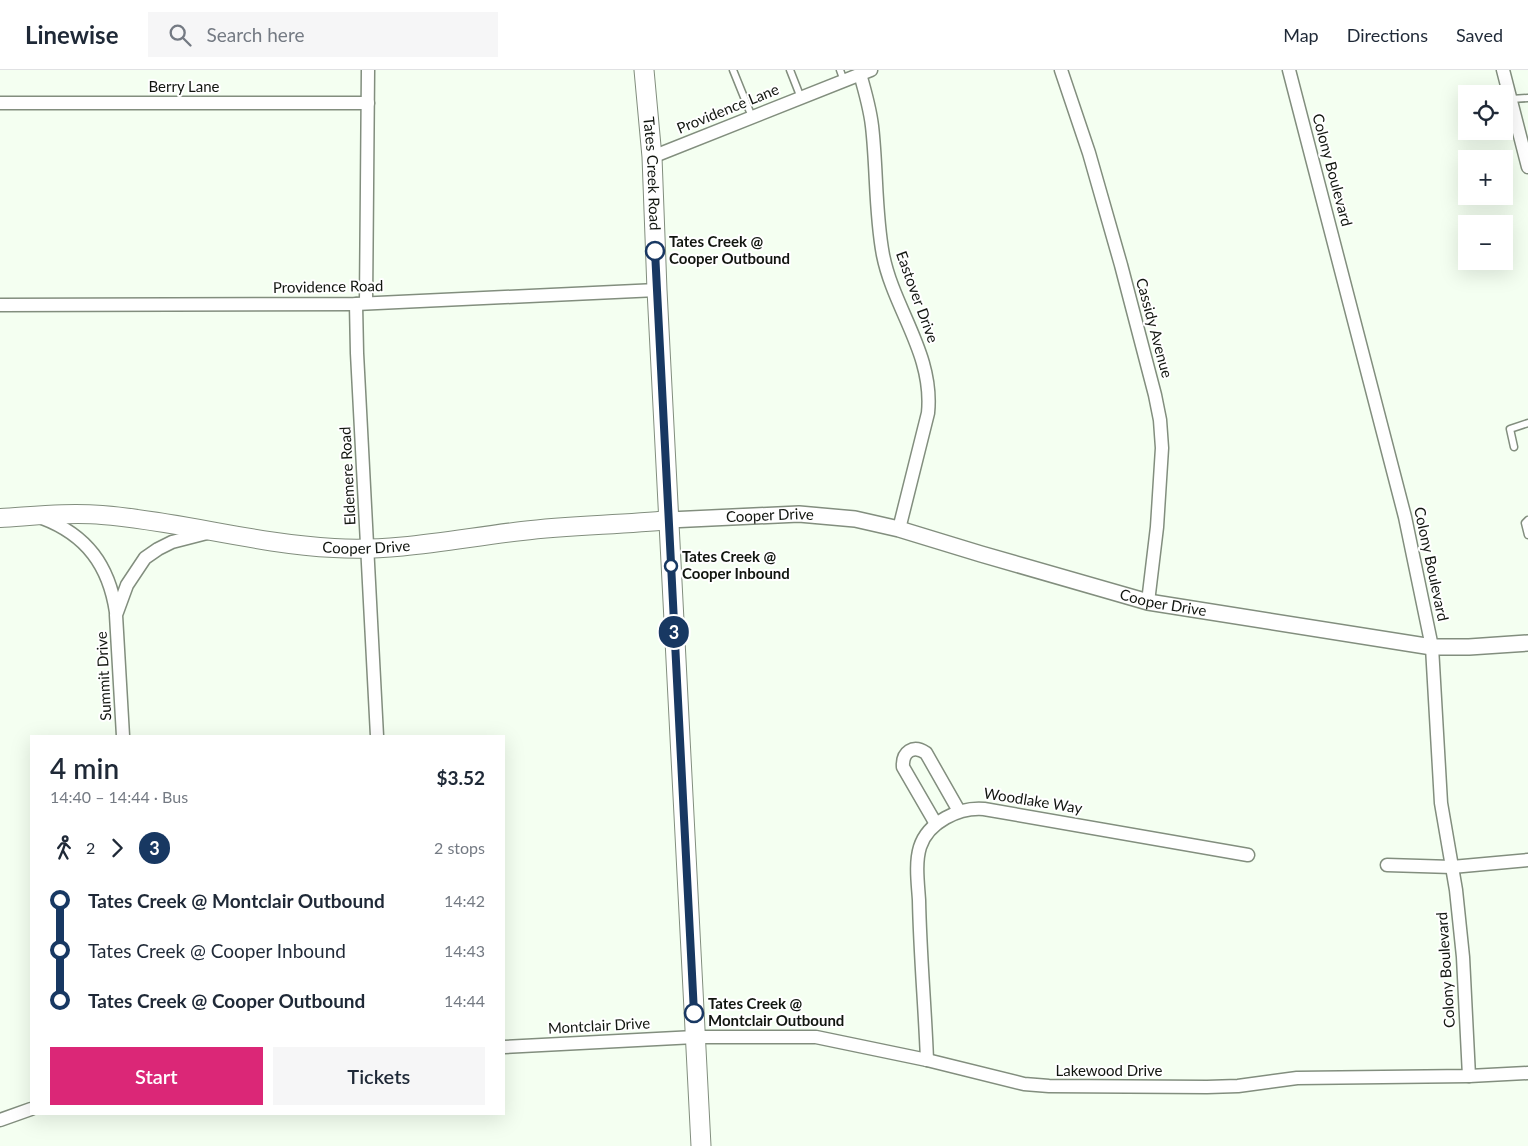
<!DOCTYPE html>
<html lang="en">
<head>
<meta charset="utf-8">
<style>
  :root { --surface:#fff; --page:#f6f6f7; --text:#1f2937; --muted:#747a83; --line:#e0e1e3; --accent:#db2777 }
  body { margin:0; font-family:Lato,sans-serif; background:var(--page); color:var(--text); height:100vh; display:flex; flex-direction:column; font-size:19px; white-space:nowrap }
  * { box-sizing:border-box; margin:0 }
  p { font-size:16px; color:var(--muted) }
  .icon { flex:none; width:28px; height:28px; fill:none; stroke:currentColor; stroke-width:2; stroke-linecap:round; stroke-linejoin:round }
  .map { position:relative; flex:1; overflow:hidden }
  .details { position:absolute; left:30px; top:665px; width:475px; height:380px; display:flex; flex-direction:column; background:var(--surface); border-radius:0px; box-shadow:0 5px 20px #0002 }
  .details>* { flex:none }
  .badge { padding:0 10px; border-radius:16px; font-size:18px; line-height:32px }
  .buttons { position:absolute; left:1458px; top:15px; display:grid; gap:10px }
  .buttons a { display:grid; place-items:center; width:55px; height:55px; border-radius:0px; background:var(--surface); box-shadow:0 5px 20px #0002; font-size:25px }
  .map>.badge { position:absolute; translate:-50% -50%; box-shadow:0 0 0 2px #fff }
  .legs { display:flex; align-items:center; gap:8px; height:55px; padding:0 20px; font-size:16px }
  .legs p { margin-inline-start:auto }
  .headline { display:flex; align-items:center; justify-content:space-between; height:85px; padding:0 20px }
  h1 { font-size:28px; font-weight:600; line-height:38px }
  .button { display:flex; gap:10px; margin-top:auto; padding:10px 20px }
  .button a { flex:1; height:58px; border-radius:0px; background:var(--accent); color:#fff; font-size:20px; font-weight:600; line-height:58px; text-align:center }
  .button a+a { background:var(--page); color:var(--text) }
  ul { padding:0 20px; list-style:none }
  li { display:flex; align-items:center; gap:18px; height:50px; font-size:19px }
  li i { display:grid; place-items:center; width:8px; height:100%; margin:0 6px; background:currentColor }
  li i::after { content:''; width:12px; height:12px; margin:-6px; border:4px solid; border-radius:50%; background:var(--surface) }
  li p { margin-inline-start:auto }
  li:first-child i { background:linear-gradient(#0000 50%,currentColor 0) }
  li:last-child i { background:linear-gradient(currentColor 50%,#0000 0) }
  header { display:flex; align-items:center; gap:30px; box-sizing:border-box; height:70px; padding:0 25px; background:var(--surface); border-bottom:1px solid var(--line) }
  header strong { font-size:24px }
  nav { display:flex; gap:28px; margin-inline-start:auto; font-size:18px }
  .search { width:350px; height:45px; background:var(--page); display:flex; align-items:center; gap:12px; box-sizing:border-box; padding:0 18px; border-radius:0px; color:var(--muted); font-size:19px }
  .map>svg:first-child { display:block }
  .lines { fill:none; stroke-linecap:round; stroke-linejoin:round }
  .service-casing { stroke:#828e7e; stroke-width:9 }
  .minor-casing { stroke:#828e7e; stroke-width:15 }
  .tertiary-casing { stroke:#828e7e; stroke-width:18 }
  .secondary-casing { stroke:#828e7e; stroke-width:20 }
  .primary-casing { stroke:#828e7e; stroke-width:21 }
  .service { stroke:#fff; stroke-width:6 }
  .minor { stroke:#fff; stroke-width:12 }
  .tertiary { stroke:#fff; stroke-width:15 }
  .secondary { stroke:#fff; stroke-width:18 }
  .primary { stroke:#fff; stroke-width:19 }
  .line-1-casing { stroke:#fff; stroke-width:11 }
  .line-1 { stroke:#183862; stroke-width:8 }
  .stop-1-dot { fill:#fff; stroke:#183862; stroke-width:2.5 }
  .labels { text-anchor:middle; stroke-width:4; stroke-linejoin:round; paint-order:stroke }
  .street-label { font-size:15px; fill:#121610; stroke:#fff }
  .stop-label { font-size:15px; font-weight:bold; fill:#121610; stroke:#fff; text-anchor:start }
</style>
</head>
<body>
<header>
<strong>Linewise</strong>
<div class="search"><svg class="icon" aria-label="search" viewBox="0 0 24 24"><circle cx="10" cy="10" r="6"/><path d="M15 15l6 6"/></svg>Search here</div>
<nav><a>Map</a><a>Directions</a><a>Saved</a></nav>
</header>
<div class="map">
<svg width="1528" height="1076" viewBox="0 0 1528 1076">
  <rect width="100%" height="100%" fill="#f4fff1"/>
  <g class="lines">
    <g class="service-casing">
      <g id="service">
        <polyline points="733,0 752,47"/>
        <polyline points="790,0 801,28"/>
        <polyline points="840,0 844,11"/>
        <polyline points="1511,29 1528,28"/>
        <polyline points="1514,377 1510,359 1528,353"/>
        <polyline points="1528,450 1525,453 1528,465"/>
      </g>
    </g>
    <g class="minor-casing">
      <g id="minor">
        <polyline points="1061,0 1089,83 1121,195 1155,325 1160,350 1162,378 1157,457 1148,532"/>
        <polyline points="1289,0 1405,447 1432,577 1441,733 1456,820 1463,887 1469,1006"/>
        <polyline points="1503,0 1528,97"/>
        <path d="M860 4C865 21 870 39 872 56 877 99 875 143 883 185 894 240 934 284 928 343L899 459"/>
        <polyline points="0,33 368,33"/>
        <polyline points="652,87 871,0"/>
        <polyline points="366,233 368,0"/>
        <polyline points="356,234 357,283 377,666"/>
        <polyline points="0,235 356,234 657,220"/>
        <path d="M42 448C87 465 109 496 116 542"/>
        <polyline points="123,666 116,545 127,515 145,488 158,479 172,472 207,463"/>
        <path d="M936 754 903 697C902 682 913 674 926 683L959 741"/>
        <polyline points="1387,795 1452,797 1528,790"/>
        <polyline points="504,977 695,967 816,967 927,990 1024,1014 1049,1016 1207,1017 1238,1016 1297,1008 1469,1006 1528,1003"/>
        <path d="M927 990C925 937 920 884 919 830 918 814 915 793 920 777 928 752 959 737 984 739L1248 785"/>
        <polyline points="0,1050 31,1039"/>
      </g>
    </g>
    <g class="tertiary-casing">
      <g id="tertiary">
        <path id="s1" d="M669 450 799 444 855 449 899 459 981 484 1148 532 1432 577H1469L1528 573"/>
      </g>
    </g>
    <g class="secondary-casing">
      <g id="secondary">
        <path id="s2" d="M0 448C34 446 68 442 102 445 180 451 255 474 334 478 397 482 460 468 522 461 571 455 620 455 669 450"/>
      </g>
    </g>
    <g class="primary-casing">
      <g id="primary">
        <path id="s3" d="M644 0 652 87 657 220 701 1076"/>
      </g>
    </g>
    <use href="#service" class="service"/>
    <use href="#minor" class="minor"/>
    <use href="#tertiary" class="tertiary"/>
    <use href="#secondary" class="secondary"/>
    <use href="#primary" class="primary"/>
  </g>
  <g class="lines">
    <g class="line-1-casing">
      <polyline id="line-1" points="655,181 694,943"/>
    </g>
    <use href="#line-1" class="line-1"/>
  </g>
  <g class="stop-1-dot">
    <circle cx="655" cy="181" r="9"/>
    <circle cx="671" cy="496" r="6"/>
    <circle cx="694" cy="943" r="9"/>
  </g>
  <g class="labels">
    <g class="street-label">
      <text x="184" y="22">Berry Lane</text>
      <text transform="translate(728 39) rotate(-22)" y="5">Providence Lane</text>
      <text transform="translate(1332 100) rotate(75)" y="5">Colony Boulevard</text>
      <text dy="5" stroke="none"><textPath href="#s3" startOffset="104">Tates Creek Road</textPath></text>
      <text transform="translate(328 217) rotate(-1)" y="5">Providence Road</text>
      <text transform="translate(917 227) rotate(70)" y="5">Eastover Drive</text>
      <text transform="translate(1154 258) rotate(75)" y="5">Cassidy Avenue</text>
      <text transform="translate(348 406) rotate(-93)" y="5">Eldemere Road</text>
      <text dy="5" stroke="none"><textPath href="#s1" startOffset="101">Cooper Drive</textPath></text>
      <text dy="5" stroke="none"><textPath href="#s2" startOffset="369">Cooper Drive</textPath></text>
      <text transform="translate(1431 494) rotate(78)" y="5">Colony Boulevard</text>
      <text dy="5" stroke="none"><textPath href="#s1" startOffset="506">Cooper Drive</textPath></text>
      <text transform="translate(104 606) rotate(-93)" y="5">Summit Drive</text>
      <text transform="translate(1033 731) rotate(9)" y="5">Woodlake Way</text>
      <text transform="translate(1446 900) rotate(-94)" y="5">Colony Boulevard</text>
      <text transform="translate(599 956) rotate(-3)" y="5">Montclair Drive</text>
      <text x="1109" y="1006">Lakewood Drive</text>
    </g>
    <g class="stop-label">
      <text x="669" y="177">Tates Creek @<tspan x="669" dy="17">Cooper Outbound</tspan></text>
      <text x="682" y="492">Tates Creek @<tspan x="682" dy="17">Cooper Inbound</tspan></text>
      <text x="708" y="939">Tates Creek @<tspan x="708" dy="17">Montclair Outbound</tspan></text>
    </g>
  </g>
</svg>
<div class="buttons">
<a><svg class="icon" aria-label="locate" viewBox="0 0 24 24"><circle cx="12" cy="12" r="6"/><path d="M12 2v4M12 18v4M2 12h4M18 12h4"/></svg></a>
<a>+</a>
<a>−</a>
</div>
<b class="badge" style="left:674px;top:562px;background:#183862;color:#fff">3</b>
<section class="details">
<div class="headline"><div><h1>4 min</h1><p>14:40 – 14:44 · Bus</p></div><b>$3.52</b></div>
<div class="legs"><svg class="icon" aria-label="walk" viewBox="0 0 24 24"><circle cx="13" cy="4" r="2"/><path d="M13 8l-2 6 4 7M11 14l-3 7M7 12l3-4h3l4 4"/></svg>2<svg class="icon" aria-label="forward" viewBox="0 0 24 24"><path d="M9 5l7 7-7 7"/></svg><b class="badge" style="background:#183862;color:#fff">3</b><p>2 stops</p></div>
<ul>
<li><i style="color:#183862"></i><b>Tates Creek @ Montclair Outbound</b><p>14:42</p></li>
<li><i style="color:#183862"></i><span>Tates Creek @ Cooper Inbound</span><p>14:43</p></li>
<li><i style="color:#183862"></i><b>Tates Creek @ Cooper Outbound</b><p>14:44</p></li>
</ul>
<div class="button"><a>Start</a><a>Tickets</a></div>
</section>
</div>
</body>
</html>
